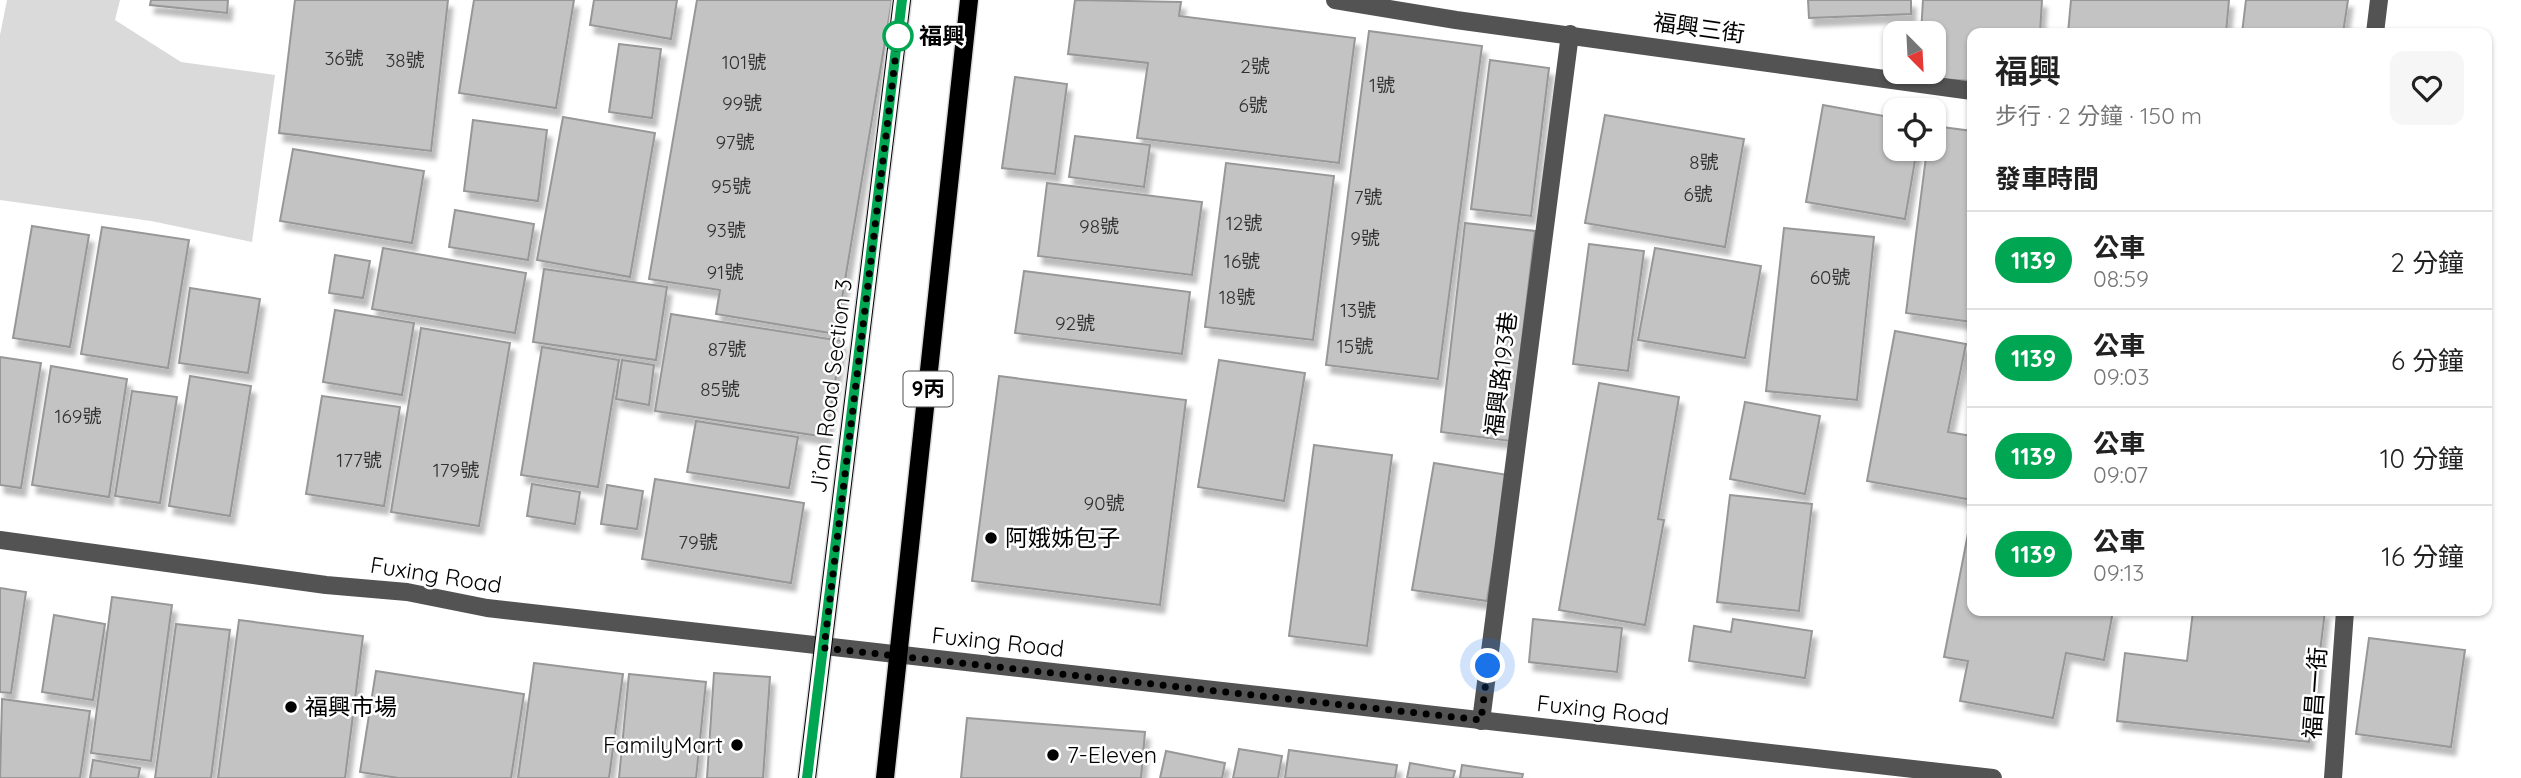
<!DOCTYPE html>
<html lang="zh-TW">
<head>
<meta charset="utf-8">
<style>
  :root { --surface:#fff; --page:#f6f6f6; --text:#222; --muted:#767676; --line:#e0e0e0 }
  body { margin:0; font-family:Quicksand,"Noto Sans TC",sans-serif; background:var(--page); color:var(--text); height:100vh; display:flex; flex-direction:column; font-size:26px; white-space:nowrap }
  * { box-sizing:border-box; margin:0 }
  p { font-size:23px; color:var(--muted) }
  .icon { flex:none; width:38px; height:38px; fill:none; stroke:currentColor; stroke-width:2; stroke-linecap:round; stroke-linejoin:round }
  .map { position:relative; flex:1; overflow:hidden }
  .side { position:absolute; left:1967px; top:28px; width:525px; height:588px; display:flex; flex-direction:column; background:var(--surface); border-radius:14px; box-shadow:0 2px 5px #0004 }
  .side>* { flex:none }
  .badge { padding:0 14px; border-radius:23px; font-size:24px; line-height:46px }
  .needle { width:46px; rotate:156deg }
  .fabs { position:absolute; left:1883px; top:21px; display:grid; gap:14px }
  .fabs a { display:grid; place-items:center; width:63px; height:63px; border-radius:14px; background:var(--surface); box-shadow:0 2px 5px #0004; font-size:35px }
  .you { position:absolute; width:35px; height:35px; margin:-18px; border:5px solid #fff; border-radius:50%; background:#1a73e8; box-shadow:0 0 0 10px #1a73e833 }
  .map>.badge { position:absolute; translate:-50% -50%; box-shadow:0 0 0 4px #fff }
  h2 { padding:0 28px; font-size:26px; line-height:63px }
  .round { display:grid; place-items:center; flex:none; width:74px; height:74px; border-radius:14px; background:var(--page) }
  .head { display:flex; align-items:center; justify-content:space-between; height:119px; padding:0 28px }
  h1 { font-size:33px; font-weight:600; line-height:52px }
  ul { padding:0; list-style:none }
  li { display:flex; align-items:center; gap:21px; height:98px; padding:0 28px; border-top:2px solid var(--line) }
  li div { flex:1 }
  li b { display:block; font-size:26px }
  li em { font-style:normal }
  li .badge { min-width:77px; font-weight:700; text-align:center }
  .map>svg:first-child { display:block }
  .green { fill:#dadada }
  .building { fill:#c3c3c3; stroke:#979797; stroke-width:2; filter:url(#shadow) }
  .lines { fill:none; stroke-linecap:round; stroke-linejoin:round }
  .major-casing { stroke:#dbdbdb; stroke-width:21 }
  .minor { stroke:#535353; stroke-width:18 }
  .major { stroke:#000; stroke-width:18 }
  .line-casing { stroke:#fff; stroke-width:16 }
  .line { stroke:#00a651; stroke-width:10 }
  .walk { stroke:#000; stroke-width:7; stroke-dasharray:0 12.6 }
  .stop-dot { fill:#fff; stroke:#00a651; stroke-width:3.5 }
  .poi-dot { fill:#000; stroke:#fff; stroke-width:2.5 }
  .labels { text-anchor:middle; stroke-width:5; stroke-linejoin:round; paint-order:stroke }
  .number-label { font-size:19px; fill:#313131 }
  .shield { fill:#fff; stroke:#4c4c4c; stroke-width:2 }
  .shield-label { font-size:21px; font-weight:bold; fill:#000 }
  .street-label { font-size:23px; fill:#000; stroke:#fff }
  .stop-label { font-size:23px; font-weight:bold; fill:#000; stroke:#fff; text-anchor:start }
  .poi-label { font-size:23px; fill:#000; stroke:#fff; text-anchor:start }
</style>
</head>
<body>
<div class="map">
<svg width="2521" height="778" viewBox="0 0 2521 778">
  <defs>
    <filter id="shadow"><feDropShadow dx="4.5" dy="8" stdDeviation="2" flood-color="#0004"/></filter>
  </defs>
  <rect width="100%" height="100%" fill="#fff"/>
  <polygon class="green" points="7,0 120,0 115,20 181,62 275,75 252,242 151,221 0,200 0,35"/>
  <g class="building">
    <polygon points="151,0 228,0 227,13 150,5"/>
    <polygon points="295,0 448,0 431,151 279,133"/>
    <polygon points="474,0 574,0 556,108 459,93"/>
    <polygon points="594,0 677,0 671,39 590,25"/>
    <polygon points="697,0 892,0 836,334 716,314 720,290 649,279"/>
    <polygon points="1075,0 1181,2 1179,16 1355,38 1339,163 1137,138 1148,63 1068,54"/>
    <polygon points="1808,0 1911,0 1911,14 1809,18"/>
    <polygon points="1923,0 2042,0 2040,33 1972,33 1972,81 1919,78 1919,72 1934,72 1934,33 1921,33"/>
    <polygon points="2071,0 2229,0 2226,33 2068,33"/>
    <polygon points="2246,0 2348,0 2343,33 2242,33"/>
    <polygon points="1369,31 1482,46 1438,379 1326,365"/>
    <polygon points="619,44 661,49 652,118 609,112"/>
    <polygon points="1490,60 1549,68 1531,216 1471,209"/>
    <polygon points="1015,77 1067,84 1055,174 1002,168"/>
    <polygon points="1823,105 1895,118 1895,149 1917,149 1905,219 1806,202"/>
    <polygon points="1605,115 1744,139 1725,247 1585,223"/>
    <polygon points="563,117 655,133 630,277 537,260"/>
    <polygon points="473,120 547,130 538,201 464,191"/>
    <polygon points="1934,126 1972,131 1972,322 1906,313 1927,149 1934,149"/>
    <polygon points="1075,136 1150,145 1144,187 1069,177"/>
    <polygon points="293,149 424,171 412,243 280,221"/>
    <polygon points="1226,163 1334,176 1313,340 1205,327"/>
    <polygon points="1047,183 1202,202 1192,275 1038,256"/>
    <polygon points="455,210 534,224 528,260 449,247"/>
    <polygon points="1465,223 1535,231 1510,441 1441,432"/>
    <polygon points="32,226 89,235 70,347 13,338"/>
    <polygon points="102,227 189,240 168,368 81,354"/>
    <polygon points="1784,228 1874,237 1857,400 1766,391"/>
    <polygon points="1589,244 1644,251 1628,371 1573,364"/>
    <polygon points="383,248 526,273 515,333 372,309"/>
    <polygon points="1655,248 1761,266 1745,358 1638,340"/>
    <polygon points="335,255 370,261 363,298 329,293"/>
    <polygon points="544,269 667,287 656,360 533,342"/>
    <polygon points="1024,271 1190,292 1182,354 1015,333"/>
    <polygon points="190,288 260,299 248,373 179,363"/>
    <polygon points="335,310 414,323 402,395 323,382"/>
    <polygon points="671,314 842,341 826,437 655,411"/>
    <polygon points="421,328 510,343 479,526 391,512"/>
    <polygon points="1895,331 1966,344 1948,432 1972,436 1972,500 1867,481"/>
    <polygon points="542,347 619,360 598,487 521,475"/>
    <polygon points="0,357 41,363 21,488 0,485"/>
    <polygon points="622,360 654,365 649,405 616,399"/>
    <polygon points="1219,360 1305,373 1284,501 1198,487"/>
    <polygon points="51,366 127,379 109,497 32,485"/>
    <polygon points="190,376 251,386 230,516 169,506"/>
    <polygon points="999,376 1186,400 1160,605 972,581"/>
    <polygon points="1599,383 1679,397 1658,519 1664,520 1645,625 1559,610"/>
    <polygon points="132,391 177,397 160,503 115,496"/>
    <polygon points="322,396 400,407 384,506 306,494"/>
    <polygon points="1745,402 1820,416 1805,494 1730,479"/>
    <polygon points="696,421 798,437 789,488 687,472"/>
    <polygon points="1314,445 1392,455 1367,646 1289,636"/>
    <polygon points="1434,463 1508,475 1487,601 1412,590"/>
    <polygon points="655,479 804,503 791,583 642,559"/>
    <polygon points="532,484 580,492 575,524 527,516"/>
    <polygon points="607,485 643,491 637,529 601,524"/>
    <polygon points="1730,495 1812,504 1799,611 1717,602"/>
    <polygon points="1972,513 1972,611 2113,611 2104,660 2066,653 2053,718 1960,701 1968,661 1944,657"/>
    <polygon points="0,588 26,592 11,693 0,692"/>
    <polygon points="112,597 172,605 151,761 91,753"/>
    <polygon points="2193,611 2325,611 2309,742 2117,721 2125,653 2187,661"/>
    <polygon points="54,615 105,624 93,700 42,692"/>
    <polygon points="1533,619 1622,628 1617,672 1529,662"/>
    <polygon points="1733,619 1812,631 1805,678 1689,661 1694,626 1731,632"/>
    <polygon points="239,620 363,636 345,778 218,778"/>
    <polygon points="176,624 230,630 211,778 155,778"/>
    <polygon points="2369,638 2465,650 2451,747 2356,734"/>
    <polygon points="534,663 623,674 609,778 518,778"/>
    <polygon points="376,671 524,694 511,778 398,778 360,772"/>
    <polygon points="714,673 770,677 763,778 707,778"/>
    <polygon points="629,674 706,682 696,778 619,778"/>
    <polygon points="2,699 90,711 80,778 0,778"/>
    <polygon points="967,718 1145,732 1141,778 961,778"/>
    <polygon points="1239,749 1282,756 1278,778 1233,778"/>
    <polygon points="1289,750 1397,765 1395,778 1285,778"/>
    <polygon points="1166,751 1225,763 1222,778 1160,778"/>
    <polygon points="93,760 140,768 138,778 90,778"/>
    <polygon points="1410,763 1455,771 1453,778 1407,778"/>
    <polygon points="1462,765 1523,774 1522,778 1460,778"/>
  </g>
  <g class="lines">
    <g class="major-casing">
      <g id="major">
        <polyline points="807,778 902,0"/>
        <polyline points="885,778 969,0"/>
      </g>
    </g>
    <g class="minor">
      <polyline points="1335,0 1456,20 1972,91"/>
      <polyline points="2375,33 2379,0"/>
      <polyline points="0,540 326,585 407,592 487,608 1993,778"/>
      <polyline points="1481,721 1570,34"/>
      <polyline points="2333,778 2345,611"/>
    </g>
    <use href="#major" class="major"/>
  </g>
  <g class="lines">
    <g class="line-casing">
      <polyline id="line" points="807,778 902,0"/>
    </g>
    <use href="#line" class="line"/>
    <polyline class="walk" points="898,36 824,648 1481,720 1488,666"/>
  </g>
  <circle class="stop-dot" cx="898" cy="36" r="14"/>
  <g class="poi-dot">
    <circle cx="991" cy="538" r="7"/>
    <circle cx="291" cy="707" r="7"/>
    <circle cx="737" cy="745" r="7"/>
    <circle cx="1053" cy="755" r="7"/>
  </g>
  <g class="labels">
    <g class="number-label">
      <text x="344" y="65">36號</text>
      <text x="405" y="67">38號</text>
      <text x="744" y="69">101號</text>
      <text x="1255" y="73">2號</text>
      <text x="1382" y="92">1號</text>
      <text x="742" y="110">99號</text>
      <text x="1253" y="112">6號</text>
      <text x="735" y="149">97號</text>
      <text x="1704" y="169">8號</text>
      <text x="731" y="193">95號</text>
      <text x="1698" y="201">6號</text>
      <text x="1368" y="204">7號</text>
      <text x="1244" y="230">12號</text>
      <text x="1099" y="233">98號</text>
      <text x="726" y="237">93號</text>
      <text x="1365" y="245">9號</text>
      <text x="1242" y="268">16號</text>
      <text x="725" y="279">91號</text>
      <text x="1830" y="284">60號</text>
      <text x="1237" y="304">18號</text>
      <text x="1358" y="317">13號</text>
      <text x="1075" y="330">92號</text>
      <text x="1355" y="353">15號</text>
      <text x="727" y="356">87號</text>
      <text x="720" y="396">85號</text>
      <text x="78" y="423">169號</text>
      <text x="359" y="467">177號</text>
      <text x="456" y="477">179號</text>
      <text x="1104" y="510">90號</text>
      <text x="698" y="549">79號</text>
    </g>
    <rect class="shield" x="903.5" y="371.5" width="49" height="35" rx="5"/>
    <g class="shield-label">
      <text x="928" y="396">9丙</text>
    </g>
    <g class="street-label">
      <text transform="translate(1699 28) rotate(8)" y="8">福興三街</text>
      <text transform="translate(1501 374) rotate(-83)" y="8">福興路193巷</text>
      <text transform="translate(831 386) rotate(-83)" y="8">Ji’an Road Section 3</text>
      <text transform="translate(436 575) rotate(9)" y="8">Fuxing Road</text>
      <text transform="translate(998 642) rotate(6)" y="8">Fuxing Road</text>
      <text transform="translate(2315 693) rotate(-86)" y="8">福昌一街</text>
      <text transform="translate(1603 710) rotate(6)" y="8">Fuxing Road</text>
    </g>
    <g class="stop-label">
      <text x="919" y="44">福興</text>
    </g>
    <g class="poi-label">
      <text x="1005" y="546">阿娥姊包子</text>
      <text x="305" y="715">福興市場</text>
      <text x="723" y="753" text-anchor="end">FamilyMart</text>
      <text x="1067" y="763">7-Eleven</text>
    </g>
  </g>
</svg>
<div class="fabs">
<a><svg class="needle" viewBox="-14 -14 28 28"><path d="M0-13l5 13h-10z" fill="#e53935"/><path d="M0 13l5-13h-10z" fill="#767676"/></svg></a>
<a><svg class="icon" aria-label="locate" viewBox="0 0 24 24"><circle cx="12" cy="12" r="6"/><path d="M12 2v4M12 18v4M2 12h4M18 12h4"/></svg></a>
</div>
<div class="you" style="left:1488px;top:666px"></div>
<section class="side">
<div class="head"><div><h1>福興</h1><p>步行 · 2 分鐘 · 150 m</p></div><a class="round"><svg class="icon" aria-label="heart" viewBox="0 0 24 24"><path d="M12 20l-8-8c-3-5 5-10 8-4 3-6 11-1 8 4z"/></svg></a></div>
<h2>發車時間</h2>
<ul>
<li><span class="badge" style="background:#00a651;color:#fff">1139</span><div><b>公車</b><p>08:59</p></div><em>2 分鐘</em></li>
<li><span class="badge" style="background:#00a651;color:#fff">1139</span><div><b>公車</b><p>09:03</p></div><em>6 分鐘</em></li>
<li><span class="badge" style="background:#00a651;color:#fff">1139</span><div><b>公車</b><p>09:07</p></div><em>10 分鐘</em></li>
<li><span class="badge" style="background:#00a651;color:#fff">1139</span><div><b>公車</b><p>09:13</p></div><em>16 分鐘</em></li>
</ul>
</section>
</div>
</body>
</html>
